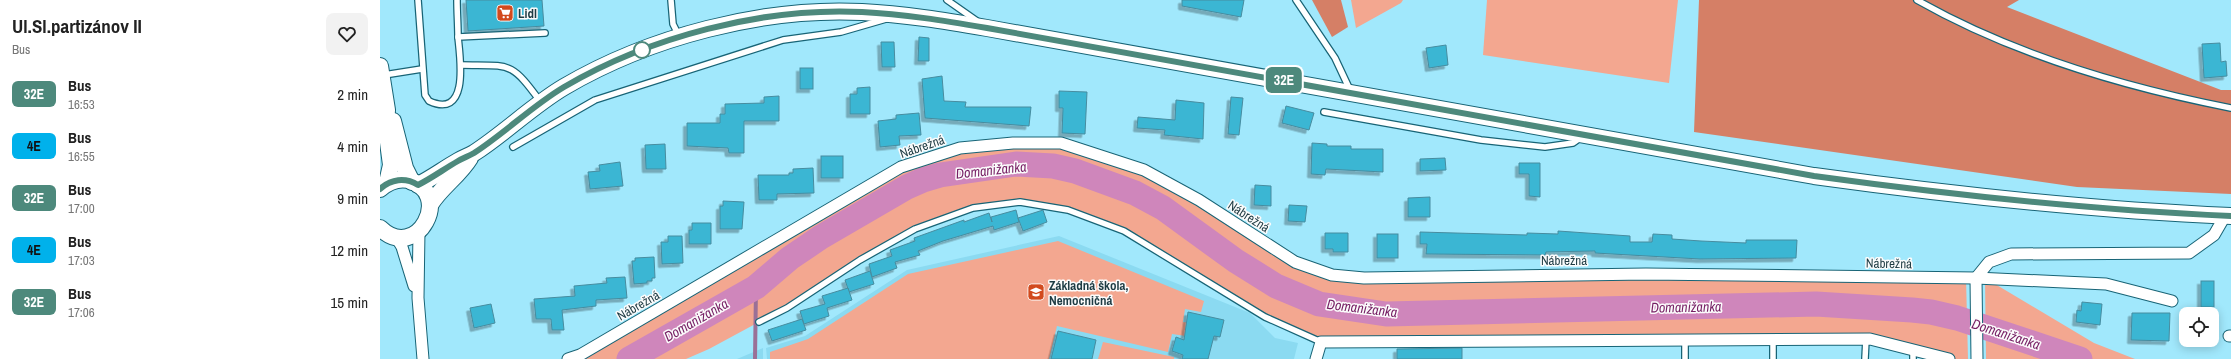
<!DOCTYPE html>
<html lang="en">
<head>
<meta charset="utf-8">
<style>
  :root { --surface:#fff; --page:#f2f2f2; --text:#222; --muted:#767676 }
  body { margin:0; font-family:"Archivo Narrow",sans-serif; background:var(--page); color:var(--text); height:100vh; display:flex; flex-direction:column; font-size:15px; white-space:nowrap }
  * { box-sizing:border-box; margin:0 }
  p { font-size:13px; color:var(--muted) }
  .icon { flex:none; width:22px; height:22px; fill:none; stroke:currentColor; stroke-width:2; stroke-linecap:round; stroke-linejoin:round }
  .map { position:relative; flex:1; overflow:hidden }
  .drawer { display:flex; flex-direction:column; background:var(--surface); width:380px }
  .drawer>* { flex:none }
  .badge { padding:0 8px; border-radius:6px; font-size:14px; line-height:26px }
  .tools { position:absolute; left:1799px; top:307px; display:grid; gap:8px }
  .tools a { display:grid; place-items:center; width:40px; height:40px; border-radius:8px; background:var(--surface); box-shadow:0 2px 10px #0003; font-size:20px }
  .map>.badge { position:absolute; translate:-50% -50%; box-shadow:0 0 0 2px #fff }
  .round { display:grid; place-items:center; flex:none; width:42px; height:42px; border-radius:8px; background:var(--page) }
  .overview { display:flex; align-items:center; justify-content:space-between; height:68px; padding:0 12px }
  h1 { font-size:19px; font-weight:700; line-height:30px }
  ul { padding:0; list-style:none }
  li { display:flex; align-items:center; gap:12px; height:52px; padding:0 12px }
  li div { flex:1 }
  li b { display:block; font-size:15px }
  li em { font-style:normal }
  li .badge { min-width:44px; font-weight:700; text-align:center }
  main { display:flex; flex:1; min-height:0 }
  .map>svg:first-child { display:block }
  .built { fill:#8bdaf1 }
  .green { fill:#f3a790 }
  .forest { fill:#d57f66 }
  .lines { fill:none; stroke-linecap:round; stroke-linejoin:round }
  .stream { stroke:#9a7097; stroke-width:4 }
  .river { stroke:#cf86bb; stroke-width:25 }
  .building { fill:#3ab6d3; stroke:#478c9f; filter:url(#shadow) }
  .lane-casing { stroke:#186476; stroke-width:8 }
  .street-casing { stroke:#186476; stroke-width:13 }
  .secondary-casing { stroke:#186476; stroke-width:18 }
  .lane { stroke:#fff; stroke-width:5.5 }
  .street { stroke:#fff; stroke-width:11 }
  .secondary { stroke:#fff; stroke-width:16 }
  .line-casing { stroke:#fff; stroke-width:9 }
  .line { stroke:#4d897c; stroke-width:6 }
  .stop-dot { fill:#fff; stroke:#4d897c; stroke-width:2 }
  .labels { text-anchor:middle; stroke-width:3; stroke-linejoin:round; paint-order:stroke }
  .poi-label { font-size:13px; font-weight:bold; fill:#1f3c44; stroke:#fcfcfc; text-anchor:start }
  .street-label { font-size:13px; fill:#1f3c44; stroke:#fcfcfc }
  .water-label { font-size:14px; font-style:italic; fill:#761f64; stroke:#fcfcfc }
</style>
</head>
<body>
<main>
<section class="drawer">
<div class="overview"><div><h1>Ul.Sl.partizánov II</h1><p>Bus</p></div><a class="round"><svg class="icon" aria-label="heart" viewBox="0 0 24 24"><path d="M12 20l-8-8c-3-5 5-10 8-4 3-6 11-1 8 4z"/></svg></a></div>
<ul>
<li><span class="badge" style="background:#4d897c;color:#fff">32E</span><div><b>Bus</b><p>16:53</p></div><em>2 min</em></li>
<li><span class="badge" style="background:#00b1eb;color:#111">4E</span><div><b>Bus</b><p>16:55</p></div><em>4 min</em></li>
<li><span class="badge" style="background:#4d897c;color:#fff">32E</span><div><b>Bus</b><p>17:00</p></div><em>9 min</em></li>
<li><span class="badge" style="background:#00b1eb;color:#111">4E</span><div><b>Bus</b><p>17:03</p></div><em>12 min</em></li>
<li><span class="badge" style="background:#4d897c;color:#fff">32E</span><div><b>Bus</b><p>17:06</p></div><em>15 min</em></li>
</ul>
</section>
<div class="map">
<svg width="1851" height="359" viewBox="0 0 1851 359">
  <defs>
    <filter id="shadow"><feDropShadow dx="-3.5" dy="3.5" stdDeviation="0" flood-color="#0004"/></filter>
  </defs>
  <rect width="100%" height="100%" fill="#a1e8fc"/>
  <g class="built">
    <polygon points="679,236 870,313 895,338 918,343 914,359 387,359 386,348 425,336 527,270"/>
    <polygon points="383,348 383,359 357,359"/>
  </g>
  <g class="green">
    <polygon points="971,0 1023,0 1021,3 976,28"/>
    <polygon points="1107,0 1298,0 1289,83 1103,55"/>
    <polygon points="681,143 764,170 915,262 952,275 1586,278 1588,359 1569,359 1490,339 941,342 885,317 744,231 688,210 640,202 593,208 535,229 379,322 329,349 306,359 188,359 521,167 580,148"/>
    <polygon points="678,241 824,301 821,312 805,309 803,322 809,323 806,336 792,334 788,352 677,326 669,359 390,359 390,352 428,339 528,274"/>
    <polygon points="1605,278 1714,343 1755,359 1606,359"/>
    <polygon points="723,342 794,357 794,359 718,359"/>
  </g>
  <g class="forest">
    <polygon points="932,0 961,0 968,27 952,37"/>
    <polygon points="1319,0 1639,0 1627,7 1841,90 1851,90 1851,194 1697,187 1314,132"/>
  </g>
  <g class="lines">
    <polyline class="stream" points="375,359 376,287"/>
    <polyline class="river" points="249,359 376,287 410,258 441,237 527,187 543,180 560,175 636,164 673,166 695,171 755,193 783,208 856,261 896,286 939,304 1006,314 1436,304 1532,310 1551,312 1577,318 1700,359"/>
  </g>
  <g class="building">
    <polygon points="86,0 162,0 164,26 88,31"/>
    <polygon points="802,0 864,0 861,17 802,6"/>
    <polygon points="539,37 549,38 549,61 538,61"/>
    <polygon points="501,42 514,42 515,67 502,67"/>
    <polygon points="1840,43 1841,62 1846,61 1847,76 1824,78 1822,44"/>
    <polygon points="1066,45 1068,65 1049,68 1046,48"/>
    <rect x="420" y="68" width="13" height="21"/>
    <polygon points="562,76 564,101 586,102 585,107 651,107 649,126 545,118 542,79"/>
    <polygon points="490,87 490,114 470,114 470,94 477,94 477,88"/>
    <polygon points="679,91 707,92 705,134 682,133 683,108 679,108"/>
    <polygon points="399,96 399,121 364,121 364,153 349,153 348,148 307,146 307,123 340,123 340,114 345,114 345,104 384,103 384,97"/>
    <polygon points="851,97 863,98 859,135 848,134"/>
    <polygon points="796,100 824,103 823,139 784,135 785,130 757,128 758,117 795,120"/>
    <polygon points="906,106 934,113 929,130 902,123"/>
    <polygon points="539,113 541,135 519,136 520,145 500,147 498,121 516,119 516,115"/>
    <polygon points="932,143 947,144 947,146 971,146 971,149 1003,149 1003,172 946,169 945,175 931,174"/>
    <polygon points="285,144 286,169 266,169 265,145"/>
    <rect x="441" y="156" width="22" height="22"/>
    <polygon points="1065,158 1066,170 1040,171 1040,159"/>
    <polygon points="240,162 243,186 210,189 208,172 220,171 219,165"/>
    <polygon points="1139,163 1160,163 1160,197 1149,196 1149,174 1139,174"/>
    <polygon points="433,168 434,193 397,194 397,200 379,200 378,175 409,175 409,173 413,173 413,169"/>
    <polygon points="875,185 891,186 891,206 874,205"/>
    <polygon points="1050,197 1050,217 1028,217 1028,198"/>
    <polygon points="343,201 364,202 362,229 340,229 340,206 343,206"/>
    <polygon points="909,205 927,206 925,222 908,221"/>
    <polygon points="636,210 639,222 614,230 613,226 563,241 538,251 540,255 515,262 517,268 492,277 489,264 512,256 510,250 535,241 534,238 584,220 584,222 609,213 612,222 611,217"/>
    <polygon points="663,210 667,222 643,231 638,218"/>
    <polygon points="312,223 331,223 331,244 309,244 309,230 312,230"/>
    <polygon points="1178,231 1250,236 1250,242 1272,242 1273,234 1292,235 1292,239 1321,241 1366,243 1366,240 1417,240 1416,258 1320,259 1215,253 1215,251 1166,252 1165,255 1046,254 1047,244 1040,244 1040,232 1147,235 1147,233 1178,234"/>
    <polygon points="945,233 968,233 968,252 953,252 953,249 945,249"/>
    <rect x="997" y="234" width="21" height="24"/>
    <polygon points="288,236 302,236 303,263 282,264 281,242 288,242"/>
    <polygon points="274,257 275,278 272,278 272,281 267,281 267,283 254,284 252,261 255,261 255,258"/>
    <polygon points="490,271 494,284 469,292 465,280"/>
    <polygon points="245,277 247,298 216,300 216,306 182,310 184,330 172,330 171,319 156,319 154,299 195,296 194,286 227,283 226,278"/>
    <rect x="1821" y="281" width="13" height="26"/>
    <polygon points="468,288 472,300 447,308 449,316 424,324 420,311 445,304 442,296"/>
    <polygon points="1702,302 1722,304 1720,325 1696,322 1697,310 1701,311"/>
    <polygon points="111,304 115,323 94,328 90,308"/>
    <polygon points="808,312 844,320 840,337 834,336 828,359 802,359 803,355 792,351 796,337 804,340"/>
    <polygon points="1752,313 1790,313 1789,341 1751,340"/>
    <polygon points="422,319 426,330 392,341 388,330"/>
    <polygon points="678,331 716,340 712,359 671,359"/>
    <polygon points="1082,348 1082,359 1017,359 1017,349"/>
  </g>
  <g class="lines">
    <g class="lane-casing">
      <g id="lane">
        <path d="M38 0 45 95 49 101C90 120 80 57 78 37 78 25 77 12 77 0"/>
        <polyline points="291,0 293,24 299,36"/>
        <polyline points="567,0 597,21"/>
        <polyline points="916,0 955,58 970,90"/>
        <path d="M1537 0C1632 54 1744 87 1851 108"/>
        <polyline points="78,37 165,33"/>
        <path d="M81 65C130 66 130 60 160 101"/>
        <polyline points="4,75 42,69"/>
        <polyline points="944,112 1101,140 1165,147 1193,143 1200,138"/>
        <polyline points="133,147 215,100 403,40 461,32 506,19"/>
        <polyline points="379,322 407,308 480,260 535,229 593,208 640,202 688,210 744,231 885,317 941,342"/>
        <polyline points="1305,339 1305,359"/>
        <polyline points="1393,339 1393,359"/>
        <polyline points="1533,350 1533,359"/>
        <polyline points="1485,359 1486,339"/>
      </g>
    </g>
    <g class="street-casing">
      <g id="street">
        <polyline points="39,231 38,298 43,359"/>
        <polyline points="16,237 22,247 34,286"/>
        <polyline points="1596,278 1609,262 1631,254 1809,253 1834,235 1845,216"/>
        <polyline points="1596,278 1597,359"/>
        <polyline points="1849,336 1851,336"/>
        <polyline points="188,359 200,355 521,167 580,148 633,143 681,143 764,170 819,200 915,262 952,275 984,278 1266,274 1596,278 1726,284 1792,301"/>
        <polyline points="936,359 941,342 1490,339 1569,359"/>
      </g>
    </g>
    <g class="secondary-casing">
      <g id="secondary">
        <polyline points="0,66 7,110 6,127 11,165 7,183"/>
        <polyline points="13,121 25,168 32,182"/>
        <path d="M38 185C52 178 64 169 78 161 83 158 89 156 94 153 125 133 152 106 184 87 269 37 383 7 482 12 524 14 566 21 607 28L1434 176C1572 195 1711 210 1851 216"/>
        <path d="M0 189C8 182 17 178 28 180 75 192 37 264 0 228"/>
        <path d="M50 205C61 187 79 176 90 158"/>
      </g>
    </g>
    <use href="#lane" class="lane"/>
    <use href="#street" class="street"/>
    <use href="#secondary" class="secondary"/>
  </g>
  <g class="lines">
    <g class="line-casing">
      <path id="line" d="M0 189C11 179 25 177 38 185 52 178 64 169 78 161 83 158 89 156 94 153 125 133 152 106 184 87 269 37 383 7 482 12 524 14 566 21 607 28L1434 176C1572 195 1711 210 1851 216"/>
    </g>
    <use href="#line" class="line"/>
  </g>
  <defs>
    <g id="supermarket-square" transform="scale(0.9)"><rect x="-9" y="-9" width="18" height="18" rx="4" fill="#d24a1d" stroke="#fcfcfc"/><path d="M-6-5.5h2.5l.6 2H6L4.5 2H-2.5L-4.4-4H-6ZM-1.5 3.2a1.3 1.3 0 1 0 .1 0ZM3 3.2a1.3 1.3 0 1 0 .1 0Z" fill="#fff"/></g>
    <g id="school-square" transform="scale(0.9)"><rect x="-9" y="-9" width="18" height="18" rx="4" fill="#d24a1d" stroke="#fcfcfc"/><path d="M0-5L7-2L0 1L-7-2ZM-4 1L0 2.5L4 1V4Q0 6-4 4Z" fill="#fff"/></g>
  </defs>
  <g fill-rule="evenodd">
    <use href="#supermarket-square" x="125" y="13"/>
    <use href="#school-square" x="656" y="292"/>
  </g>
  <circle class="stop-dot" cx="262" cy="50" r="8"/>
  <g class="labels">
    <g class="poi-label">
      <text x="138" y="18">Lidl</text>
      <text x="669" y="290">Základná škola,<tspan x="669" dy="15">Nemocničná</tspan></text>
    </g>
    <g class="street-label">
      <text transform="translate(542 146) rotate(-19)" y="5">Nábrežná</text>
      <text transform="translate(869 216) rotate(33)" y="5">Nábrežná</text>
      <text x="1184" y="265">Nábrežná</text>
      <text transform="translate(1509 263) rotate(1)" y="5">Nábrežná</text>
      <text transform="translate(258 305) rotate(-30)" y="5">Nábrežná</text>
    </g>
    <g class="water-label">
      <text transform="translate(611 170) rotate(-6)" y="5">Domanižanka</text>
      <text transform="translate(1306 307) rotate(-1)" y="5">Domanižanka</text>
      <text transform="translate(982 308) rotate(7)" y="5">Domanižanka</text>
      <text transform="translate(316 320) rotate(-30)" y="5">Domanižanka</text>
      <text transform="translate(1626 334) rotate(18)" y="5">Domanižanka</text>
    </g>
  </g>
</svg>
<div class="tools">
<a><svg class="icon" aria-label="locate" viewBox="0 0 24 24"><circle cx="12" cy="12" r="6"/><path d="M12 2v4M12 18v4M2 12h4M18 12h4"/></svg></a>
</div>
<b class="badge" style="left:904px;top:80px;background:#4d897c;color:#fff">32E</b>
</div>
</main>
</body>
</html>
